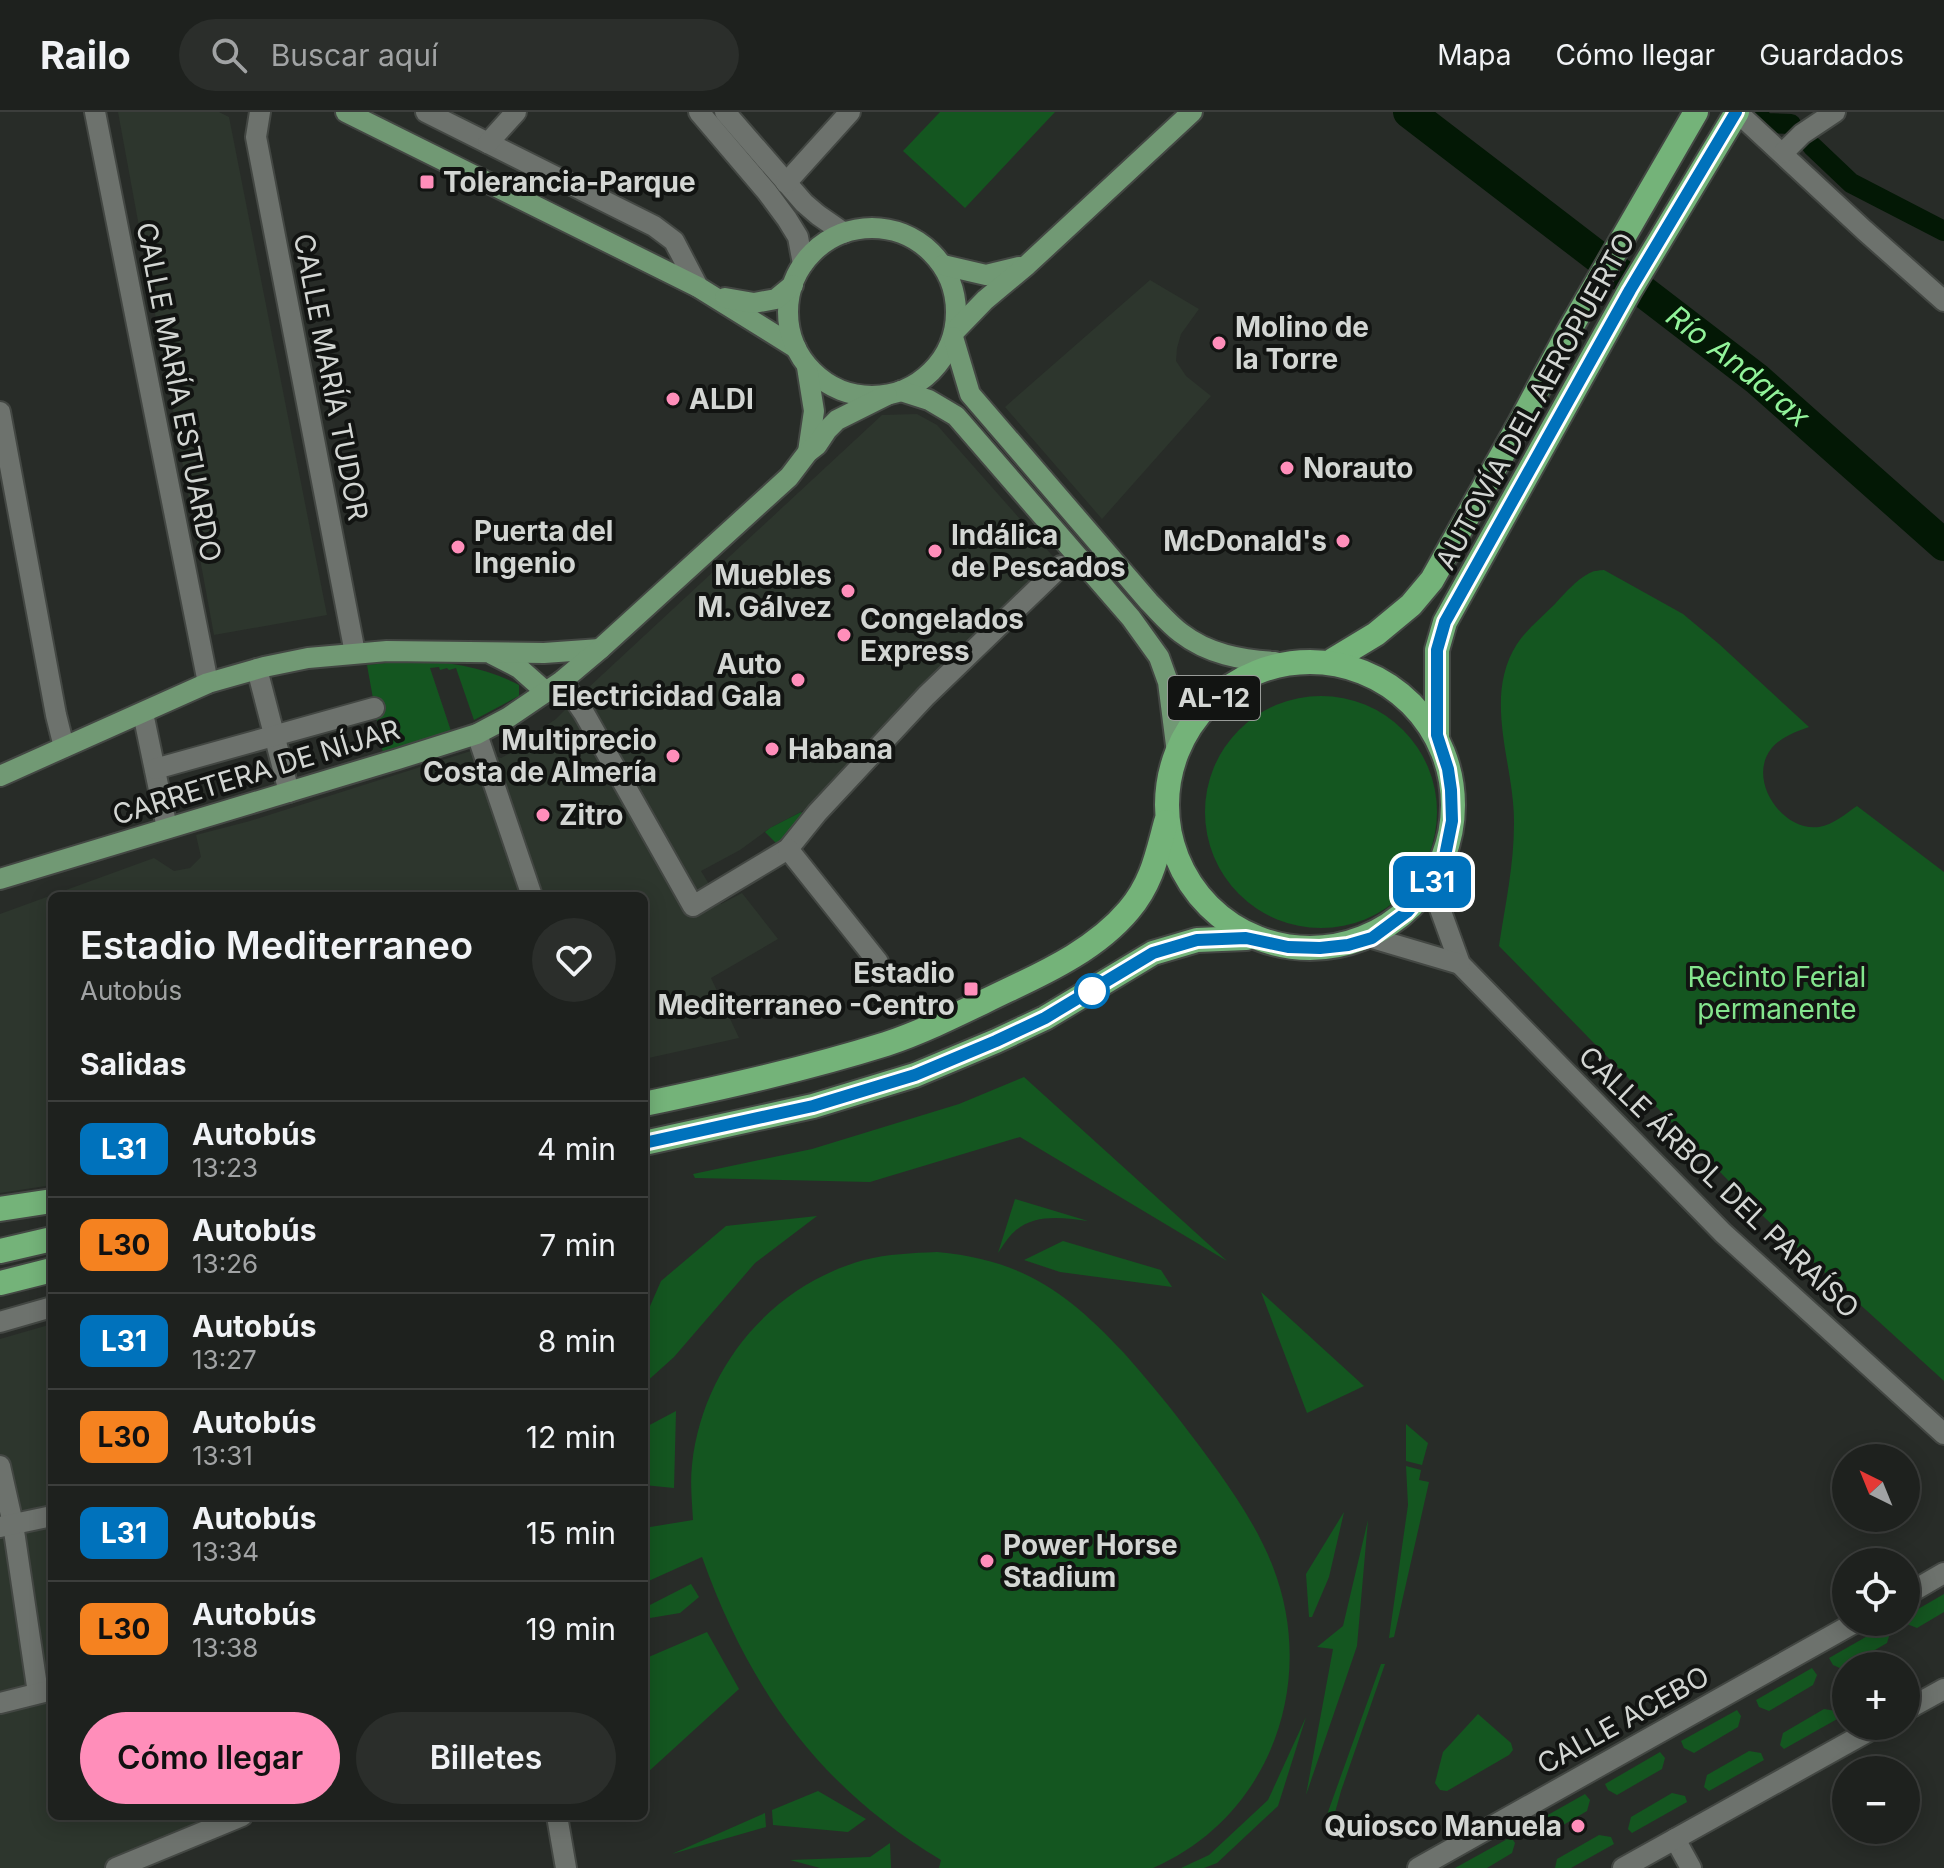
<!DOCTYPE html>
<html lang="es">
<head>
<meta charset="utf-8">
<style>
  :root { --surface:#1e211e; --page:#2b2e2b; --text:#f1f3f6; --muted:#a1a3a4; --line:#3c3e3c; --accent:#ff8eba }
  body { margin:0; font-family:Inter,sans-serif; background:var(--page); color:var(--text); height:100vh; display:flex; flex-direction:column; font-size:30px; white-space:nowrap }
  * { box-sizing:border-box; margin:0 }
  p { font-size:26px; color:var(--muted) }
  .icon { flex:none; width:44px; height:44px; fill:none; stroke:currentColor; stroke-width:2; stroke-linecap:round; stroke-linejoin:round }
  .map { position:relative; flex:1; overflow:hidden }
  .panel { position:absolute; left:48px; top:780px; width:600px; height:928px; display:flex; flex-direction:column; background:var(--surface); border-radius:12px; box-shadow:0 4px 20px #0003,0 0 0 2px var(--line) }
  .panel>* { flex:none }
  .badge { padding:0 16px; border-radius:12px; font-size:28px; line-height:52px }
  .needle { width:52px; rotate:317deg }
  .controls { position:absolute; left:1832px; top:1332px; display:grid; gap:16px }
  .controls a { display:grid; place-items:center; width:88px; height:88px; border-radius:50%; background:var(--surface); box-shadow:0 4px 20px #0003,0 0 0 2px var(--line); font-size:40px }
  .map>.badge { position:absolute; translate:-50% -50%; box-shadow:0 0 0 4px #fff }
  h2 { padding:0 32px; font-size:30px; line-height:72px }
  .round { display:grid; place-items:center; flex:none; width:84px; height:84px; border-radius:42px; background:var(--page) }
  .summary { display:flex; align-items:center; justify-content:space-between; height:136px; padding:0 32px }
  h1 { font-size:38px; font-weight:600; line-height:60px }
  .action { display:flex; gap:16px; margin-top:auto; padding:16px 32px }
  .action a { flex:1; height:92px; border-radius:48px; background:var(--accent); color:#111; font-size:32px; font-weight:600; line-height:92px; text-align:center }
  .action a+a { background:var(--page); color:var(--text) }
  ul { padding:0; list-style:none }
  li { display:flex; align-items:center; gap:24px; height:96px; padding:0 32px; border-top:2px solid var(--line) }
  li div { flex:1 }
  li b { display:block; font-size:30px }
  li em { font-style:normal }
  li .badge { min-width:88px; font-weight:700; text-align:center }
  header { display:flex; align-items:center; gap:48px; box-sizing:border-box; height:112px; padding:0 40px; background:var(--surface); border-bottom:2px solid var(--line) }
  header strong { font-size:38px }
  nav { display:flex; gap:44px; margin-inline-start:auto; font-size:28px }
  .search { width:560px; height:72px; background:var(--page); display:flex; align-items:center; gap:20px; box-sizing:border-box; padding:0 28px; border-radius:44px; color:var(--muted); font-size:30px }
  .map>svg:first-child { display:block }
  .built { fill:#2d362d }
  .green { fill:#145620 }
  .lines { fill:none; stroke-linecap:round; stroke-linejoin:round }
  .canal { stroke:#031805; stroke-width:20 }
  .river { stroke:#031805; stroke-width:32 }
  .minor-casing { stroke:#434743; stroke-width:24 }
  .major-casing { stroke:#434743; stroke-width:24 }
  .highway-casing { stroke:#434743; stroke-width:28 }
  .minor { stroke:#6d726d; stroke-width:20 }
  .major { stroke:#719974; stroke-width:20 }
  .highway { stroke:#74b379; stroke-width:24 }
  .line-casing { stroke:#fff; stroke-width:18 }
  .line { stroke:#0072bc; stroke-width:12 }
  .poi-dot { fill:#ff8eba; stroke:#121412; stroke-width:3 }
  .stop-dot { fill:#fff; stroke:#0072bc; stroke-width:4 }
  .labels { text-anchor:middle; stroke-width:8; stroke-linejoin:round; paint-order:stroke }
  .shield { fill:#121412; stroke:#999c99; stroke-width:2 }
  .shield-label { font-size:26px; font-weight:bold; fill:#d3d6d3 }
  .poi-label { font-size:28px; font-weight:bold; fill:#d3d6d3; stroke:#121412; text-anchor:start }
  .street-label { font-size:28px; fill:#d3d6d3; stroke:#121412 }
  .park-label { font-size:28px; fill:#84e58d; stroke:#121412 }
  .water-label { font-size:30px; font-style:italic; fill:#92f39a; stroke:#121412 }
</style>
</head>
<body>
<header>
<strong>Railo</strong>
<div class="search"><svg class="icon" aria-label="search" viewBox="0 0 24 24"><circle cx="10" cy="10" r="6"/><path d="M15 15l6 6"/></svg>Buscar aquí</div>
<nav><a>Mapa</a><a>Cómo llegar</a><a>Guardados</a></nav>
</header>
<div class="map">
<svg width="1944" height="1756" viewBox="0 0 1944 1756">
  <rect width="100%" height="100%" fill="#282c28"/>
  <g class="built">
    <polygon points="118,0 219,0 229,5 327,503 214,523"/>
    <polygon points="1150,168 1199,197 1181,222 1177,236 1176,249 1186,264 1211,284 1102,407 1005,295"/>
    <polygon points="917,302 937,313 1058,450 806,697 770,716 740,738 701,759 721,792 742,781 778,827 711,866 739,926 644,947 644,784 52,784 52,1073 0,1081 0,802 154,746 174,759 190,756 201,745 196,723 250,709 474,638 501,646 532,630 529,625 556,607 574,589 882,303"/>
    <polygon points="52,1212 52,1704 237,1704 108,1756 0,1756 0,1227"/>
  </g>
  <g class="green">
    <polygon points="940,0 1055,0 965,96 903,39"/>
    <path d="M1604 458 1683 502 1719 532 1809 615C1795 620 1781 625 1771 637 1747 668 1782 720 1819 715 1833 713 1845 702 1857 694L1944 760V1269L1765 1106 1499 834C1505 794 1514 753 1514 712 1515 653 1482 587 1517 532 1527 517 1542 505 1555 492 1564 482 1579 465 1592 460 1592 459 1603 458 1604 458Z"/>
    <path d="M414 548C450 550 487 556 519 573V584L474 608 456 556 449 558 447 556 440 558 439 555 430 556 451 619 383 642 367 553Z"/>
    <circle cx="1321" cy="700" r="116"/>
    <polygon points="801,700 808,707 776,731 765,720 770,716"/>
    <polygon points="1024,965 1227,1149 1020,1025 870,1070 695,1066 693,1062 812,1037 959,992"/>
    <path d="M1015 1087 1088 1109C1064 1106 1034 1101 1014 1120 1008 1125 1003 1134 998 1141Z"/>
    <polygon points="817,1104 755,1151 674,1245 644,1272 644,1208 661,1169 726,1114"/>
    <polygon points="1063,1129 1161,1158 1172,1175 1060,1160 1024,1148"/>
    <path d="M937 1140C1023 1148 1067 1180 1124 1241 1144 1264 1164 1287 1182 1311 1214 1353 1254 1405 1273 1455 1318 1571 1270 1705 1153 1756H939L941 1748C820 1676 749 1577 702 1445L644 1471V1416L693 1408C692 1390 690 1371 692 1353 702 1257 770 1174 864 1148 888 1142 912 1141 937 1140Z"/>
    <polygon points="1261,1180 1364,1274 1307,1301"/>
    <polygon points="676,1299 674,1376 644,1373 644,1316"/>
    <polygon points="1406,1312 1428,1331 1422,1353 1406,1349"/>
    <polygon points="1406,1354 1421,1358 1419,1368 1429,1370 1394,1525 1389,1526 1408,1393"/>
    <polygon points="1344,1400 1329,1465 1312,1505 1309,1505 1306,1462"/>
    <polygon points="1368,1408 1357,1534 1306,1683 1333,1537 1317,1535 1343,1514"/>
    <polygon points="691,1472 699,1485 680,1501 644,1507 644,1496"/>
    <polygon points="1944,1482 1944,1500 1917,1516 1907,1512 1906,1504"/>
    <polygon points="1885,1514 1890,1521 1887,1531 1842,1557 1833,1553 1829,1546"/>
    <polygon points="707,1520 739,1577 648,1660 644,1641 644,1547"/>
    <polygon points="1381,1552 1385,1552 1341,1679 1331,1715 1327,1713 1328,1700"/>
    <polygon points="1812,1556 1817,1563 1813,1573 1769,1599 1759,1595 1756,1588"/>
    <polygon points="1824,1597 1836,1599 1839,1606 1784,1637 1780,1633 1783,1621"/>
    <polygon points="1737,1598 1741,1604 1738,1615 1694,1641 1684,1636 1681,1629"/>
    <polygon points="1478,1602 1511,1631 1513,1638 1509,1643 1447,1679 1440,1678 1435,1671 1443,1640"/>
    <polygon points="1306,1605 1278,1694 1217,1751 1204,1756 1181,1756 1209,1743 1268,1688"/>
    <polygon points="1749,1639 1761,1641 1764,1648 1709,1679 1704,1675 1707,1663"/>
    <polygon points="1660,1640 1665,1646 1662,1657 1617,1683 1608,1678 1605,1672"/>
    <polygon points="818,1679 866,1707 848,1720 773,1713 772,1698"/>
    <polygon points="1672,1681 1685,1684 1687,1690 1632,1721 1628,1717 1631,1705"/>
    <polygon points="1585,1682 1590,1688 1587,1699 1543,1725 1532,1720 1530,1713"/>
    <polygon points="765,1701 766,1715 672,1742"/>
    <polygon points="1599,1723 1611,1725 1614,1732 1571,1756 1555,1756 1557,1747"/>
    <polygon points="1511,1725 1515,1731 1512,1741 1487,1756 1455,1756"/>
    <polygon points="890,1731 891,1756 820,1756 790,1748 870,1745"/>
  </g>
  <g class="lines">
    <g class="canal">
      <polyline points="1754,0 1766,11 1791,12"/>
      <polyline points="1812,34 1851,71 1944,119"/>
    </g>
    <path class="river" id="s1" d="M1409 0 1757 267 1944 433"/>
    <g class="minor-casing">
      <g id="minor">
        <polyline points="95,0 208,571"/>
        <polyline points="260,0 256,25 355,541"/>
        <polyline points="426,0 654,114 674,129 698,175"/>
        <polyline points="699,0 767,80 787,107 798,125 803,152"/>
        <polyline points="725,0 804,91 818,103 844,121"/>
        <polyline points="1737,0 1864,118 1944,189"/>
        <polyline points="488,31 516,0"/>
        <polyline points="1783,41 1802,22 1835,0"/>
        <polyline points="786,71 850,0"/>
        <polyline points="0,300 56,603 64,635"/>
        <polyline points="257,557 289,680"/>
        <polyline points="562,569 584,601 693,794 788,737 817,701 926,584 1061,454"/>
        <polyline points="143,601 167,716"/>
        <polyline points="477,622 532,784"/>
        <polyline points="155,657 374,596"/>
        <polyline points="788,737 878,850"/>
        <polyline points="1431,772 1460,852 1723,1121 1944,1322"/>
        <polyline points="1372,826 1460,852"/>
        <polyline points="0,1210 52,1195"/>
        <polyline points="0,1354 13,1412 38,1581"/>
        <polyline points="0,1415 52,1404"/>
        <polyline points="1906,1483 1944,1461"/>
        <polyline points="0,1591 52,1578"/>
        <polyline points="1906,1598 1944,1577"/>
        <polyline points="557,1704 566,1756"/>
        <polyline points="1675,1727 1691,1756"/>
        <polyline points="116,1756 242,1704"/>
        <polyline points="1418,1756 1856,1510"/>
        <polyline points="1623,1756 1878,1614"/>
      </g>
    </g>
    <g class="major-casing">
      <g id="major">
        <polyline points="346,0 698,175 796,236"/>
        <circle cx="872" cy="200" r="84"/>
        <polyline points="943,153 986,163 1019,155"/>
        <polyline points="725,186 754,191 776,187 793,173"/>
        <polyline points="955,219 985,188 1027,153 1192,0"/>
        <path d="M953 225 970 282 1149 490C1159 500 1169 512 1181 521 1208 542 1241 548 1275 550"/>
        <polyline points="807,255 814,299 808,340"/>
        <polyline points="901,279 929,288 956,304 1131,506 1159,545 1168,570 1177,641"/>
        <polyline points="492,542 519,556 546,580"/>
        <polyline points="0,664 208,571 264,555 308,546 387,539 544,541 600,537"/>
        <polyline points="0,767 398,647 477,622 509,605 562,569 600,537 789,365 808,340 817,333 827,318 837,308 887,283"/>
      </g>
    </g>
    <g class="highway-casing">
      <g id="highway">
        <polyline points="1333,548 1376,522 1411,493 1432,468 1520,311 1569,219 1696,0"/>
        <circle cx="1310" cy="693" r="143"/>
        <polyline points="1437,623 1437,538 1445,510 1630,178 1737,0"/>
        <path d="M644 992C725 975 806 957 886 932 928 918 968 897 1008 878 1051 858 1098 835 1129 798 1152 771 1157 743 1166 710"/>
        <polyline points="644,1031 813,994 915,963 996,929 1045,906 1153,841 1197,828 1246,826"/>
        <polyline points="0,1097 52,1089"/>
        <polyline points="0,1139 52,1127"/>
        <polyline points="0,1171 52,1158"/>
      </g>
    </g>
    <use href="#minor" class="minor"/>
    <use href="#major" class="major"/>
    <use href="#highway" class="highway"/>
  </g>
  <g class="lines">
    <g class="line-casing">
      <polyline id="line" points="644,1031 813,994 915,963 996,929 1045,906 1153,841 1197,828 1246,826 1288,835 1320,836 1348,833 1372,826 1407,800 1431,772 1445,744 1452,709 1451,678 1448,657 1437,623 1437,538 1445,510 1630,178 1736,0"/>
    </g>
    <use href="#line" class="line"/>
  </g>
  <g class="poi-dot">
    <rect x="419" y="62" width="16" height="16" rx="4"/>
    <circle cx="1219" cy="231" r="8"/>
    <circle cx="673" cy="287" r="8"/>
    <circle cx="1287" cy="356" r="8"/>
    <circle cx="1343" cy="429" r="8"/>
    <circle cx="458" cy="435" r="8"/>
    <circle cx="935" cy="439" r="8"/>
    <circle cx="848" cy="479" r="8"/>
    <circle cx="844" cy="523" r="8"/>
    <circle cx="798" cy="568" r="8"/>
    <circle cx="772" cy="637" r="8"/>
    <circle cx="673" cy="644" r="8"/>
    <circle cx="543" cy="703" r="8"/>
    <rect x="963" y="869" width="16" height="16" rx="4"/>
    <circle cx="987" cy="1449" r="8"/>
    <circle cx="1578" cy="1714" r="8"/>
  </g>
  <circle class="stop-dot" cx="1092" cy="879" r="16"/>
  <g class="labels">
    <rect class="shield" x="1168" y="564" width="92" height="44" rx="6"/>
    <g class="shield-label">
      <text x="1214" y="595">AL-12</text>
    </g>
    <g class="poi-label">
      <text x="443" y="80">Tolerancia-Parque</text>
      <text x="1235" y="225">Molino de<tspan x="1235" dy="32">la Torre</tspan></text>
      <text x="689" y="297">ALDI</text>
      <text x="1303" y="366">Norauto</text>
      <text x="474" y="429">Puerta del<tspan x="474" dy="32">Ingenio</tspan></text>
      <text x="951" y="433">Indálica<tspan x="951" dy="32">de Pescados</tspan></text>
      <text x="1327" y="439" text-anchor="end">McDonald's</text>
      <text x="832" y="473" text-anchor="end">Muebles<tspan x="832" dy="32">M. Gálvez</tspan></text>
      <text x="860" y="517">Congelados<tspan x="860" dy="32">Express</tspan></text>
      <text x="782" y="562" text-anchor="end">Auto<tspan x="782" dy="32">Electricidad Gala</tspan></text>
      <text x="657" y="638" text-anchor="end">Multiprecio<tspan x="657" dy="32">Costa de Almería</tspan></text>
      <text x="788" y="647">Habana</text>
      <text x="559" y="713">Zitro</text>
      <text x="955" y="871" text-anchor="end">Estadio<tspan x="955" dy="32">Mediterraneo -Centro</tspan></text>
      <text x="1003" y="1443">Power Horse<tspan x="1003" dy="32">Stadium</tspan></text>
      <text x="1562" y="1724" text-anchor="end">Quiosco Manuela</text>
    </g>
    <g class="street-label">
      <text transform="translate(331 265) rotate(79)" y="10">CALLE MARÍA TUDOR</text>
      <text transform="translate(179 280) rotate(79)" y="10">CALLE MARÍA ESTUARDO</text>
      <text transform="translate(1535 289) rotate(-61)" y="10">AUTOVÍA DEL AEROPUERTO</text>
      <text transform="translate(256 660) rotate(-17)" y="10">CARRETERA DE NÍJAR</text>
      <text transform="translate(1719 1070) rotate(44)" y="10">CALLE ÁRBOL DEL PARAÍSO</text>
      <text transform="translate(1623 1608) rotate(-29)" y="10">CALLE ACEBO</text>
    </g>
    <g class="park-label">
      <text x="1777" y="875">Recinto Ferial<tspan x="1777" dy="32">permanente</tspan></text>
    </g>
    <g class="water-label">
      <text dy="10" stroke="none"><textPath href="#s1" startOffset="416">Río Andarax</textPath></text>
    </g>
  </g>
</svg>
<div class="controls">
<a><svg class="needle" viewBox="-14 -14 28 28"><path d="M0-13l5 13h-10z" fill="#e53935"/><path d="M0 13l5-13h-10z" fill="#a1a3a4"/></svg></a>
<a><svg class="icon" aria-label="locate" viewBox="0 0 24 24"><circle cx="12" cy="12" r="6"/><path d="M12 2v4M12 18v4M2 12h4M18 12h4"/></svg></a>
<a>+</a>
<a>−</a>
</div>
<b class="badge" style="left:1432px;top:770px;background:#0072bc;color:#fff">L31</b>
<section class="panel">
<div class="summary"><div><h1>Estadio Mediterraneo</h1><p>Autobús</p></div><a class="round"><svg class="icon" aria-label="heart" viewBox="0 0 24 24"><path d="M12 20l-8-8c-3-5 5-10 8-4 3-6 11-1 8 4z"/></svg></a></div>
<h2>Salidas</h2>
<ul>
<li><span class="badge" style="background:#0072bc;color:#fff">L31</span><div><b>Autobús</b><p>13:23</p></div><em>4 min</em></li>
<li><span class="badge" style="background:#f58220;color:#111">L30</span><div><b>Autobús</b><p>13:26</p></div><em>7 min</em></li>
<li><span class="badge" style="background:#0072bc;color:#fff">L31</span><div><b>Autobús</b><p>13:27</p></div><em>8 min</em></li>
<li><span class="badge" style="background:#f58220;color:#111">L30</span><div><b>Autobús</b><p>13:31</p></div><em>12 min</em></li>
<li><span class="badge" style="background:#0072bc;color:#fff">L31</span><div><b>Autobús</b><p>13:34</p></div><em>15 min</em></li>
<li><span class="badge" style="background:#f58220;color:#111">L30</span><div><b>Autobús</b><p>13:38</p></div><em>19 min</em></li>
</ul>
<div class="action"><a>Cómo llegar</a><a>Billetes</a></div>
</section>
</div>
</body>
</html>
